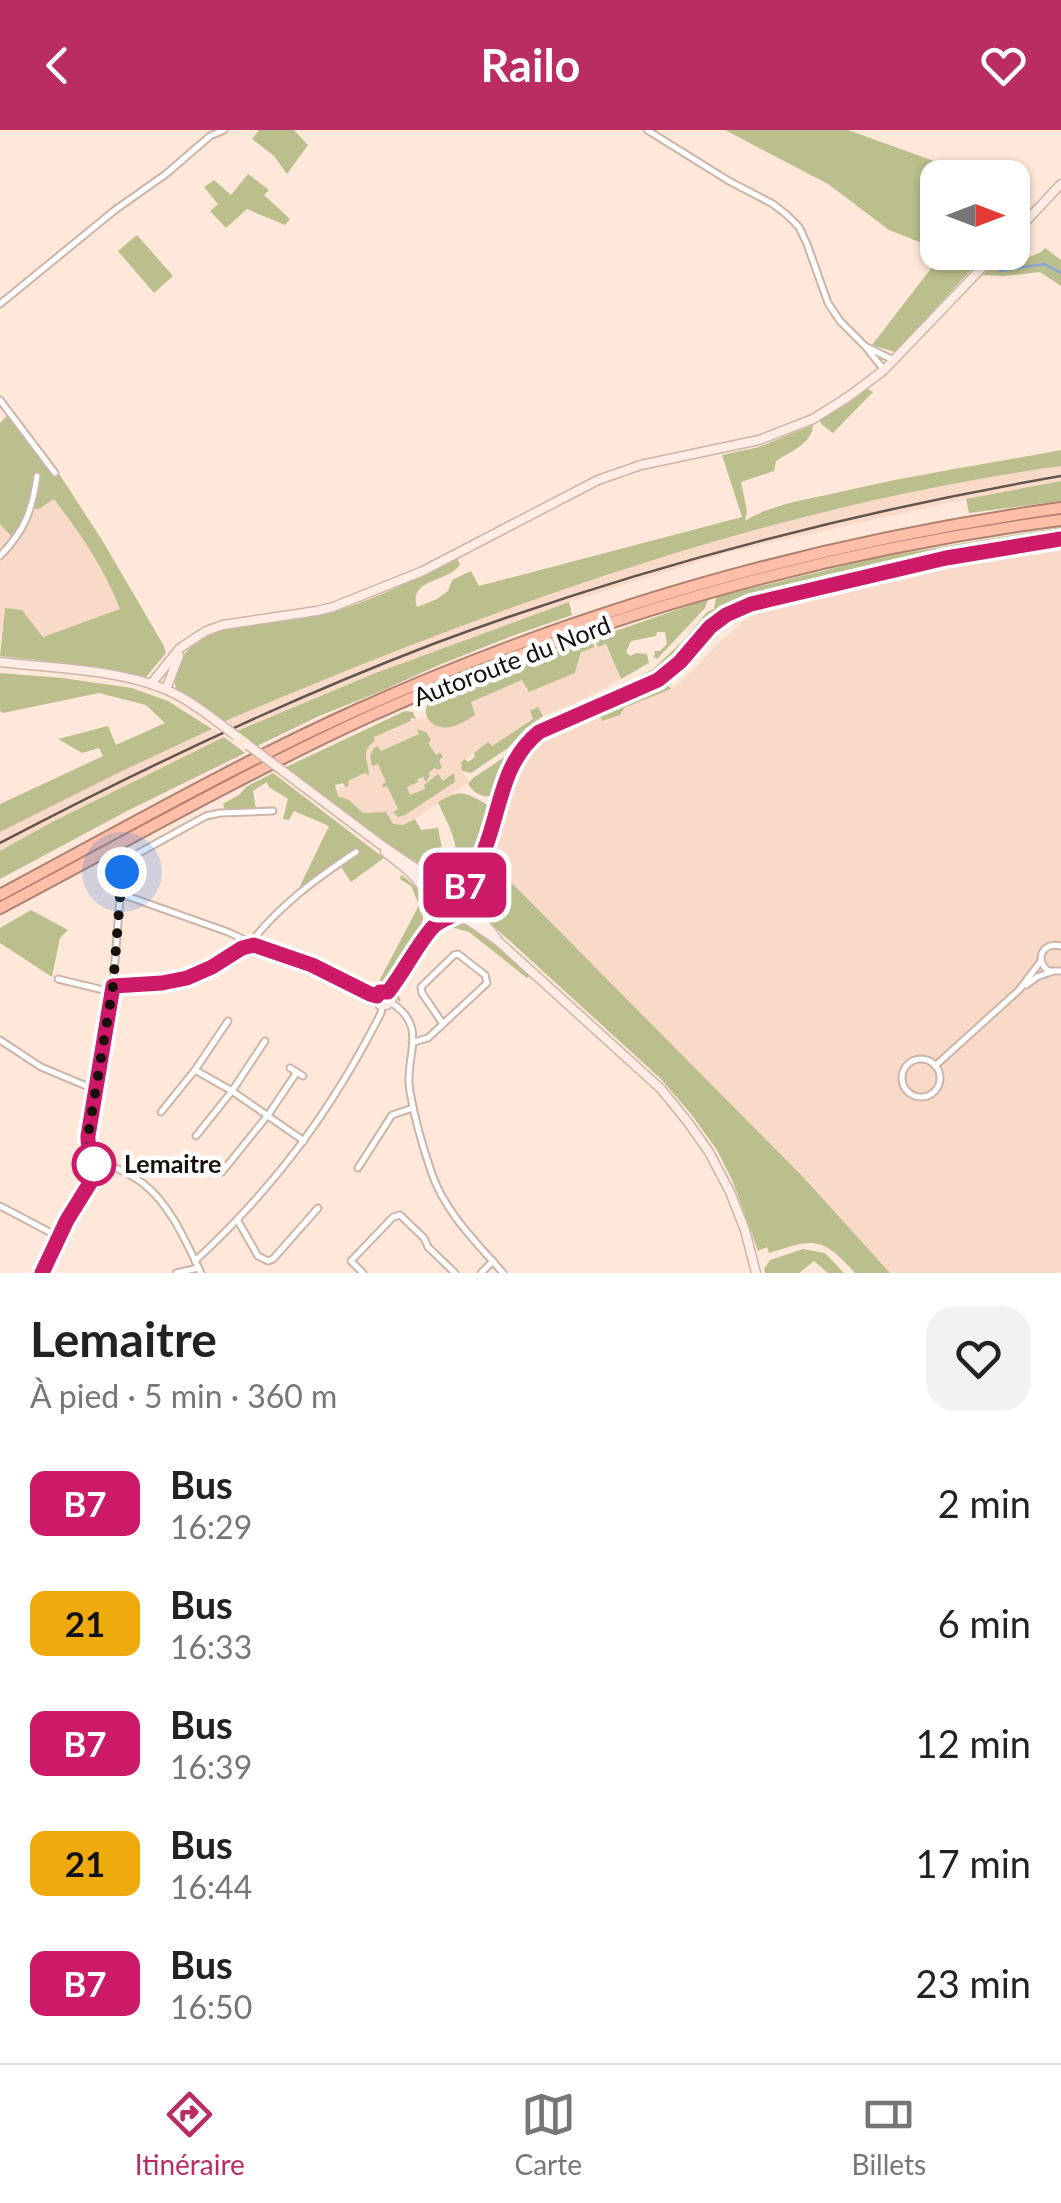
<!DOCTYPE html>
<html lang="fr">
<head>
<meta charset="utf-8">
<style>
  :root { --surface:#fff; --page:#f2f2f2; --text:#222; --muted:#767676; --line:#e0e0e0; --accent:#ba2d62 }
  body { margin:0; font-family:Lato,sans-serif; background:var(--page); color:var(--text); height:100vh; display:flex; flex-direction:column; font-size:38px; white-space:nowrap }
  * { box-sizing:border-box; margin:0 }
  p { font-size:32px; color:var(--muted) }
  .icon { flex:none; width:55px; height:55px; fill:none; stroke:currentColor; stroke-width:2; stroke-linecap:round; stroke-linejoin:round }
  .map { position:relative; height:1143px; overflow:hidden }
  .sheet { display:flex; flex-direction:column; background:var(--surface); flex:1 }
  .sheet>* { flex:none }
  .badge { padding:0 20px; border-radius:15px; font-size:35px; line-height:65px }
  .needle { width:65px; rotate:90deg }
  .buttons { position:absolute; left:920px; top:30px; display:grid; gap:20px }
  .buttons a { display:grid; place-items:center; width:110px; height:110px; border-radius:20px; background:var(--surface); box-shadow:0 2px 8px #0004; font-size:50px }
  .you { position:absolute; width:50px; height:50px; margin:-25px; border:8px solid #fff; border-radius:50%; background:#1a73e8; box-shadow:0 0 0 15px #1a73e833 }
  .map>.badge { position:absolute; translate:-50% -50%; box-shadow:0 0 0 5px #fff }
  .round { display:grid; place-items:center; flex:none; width:105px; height:105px; border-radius:30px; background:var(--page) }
  .headline { display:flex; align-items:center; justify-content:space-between; height:170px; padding:0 30px }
  h1 { font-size:48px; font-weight:700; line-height:75px }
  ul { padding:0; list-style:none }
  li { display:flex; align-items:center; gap:30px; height:120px; padding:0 30px }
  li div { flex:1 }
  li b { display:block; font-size:38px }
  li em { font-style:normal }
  li .badge { min-width:110px; font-weight:700; text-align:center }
  header { display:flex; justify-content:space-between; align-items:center; height:130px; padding:0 30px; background:var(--accent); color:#fff; font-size:45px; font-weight:700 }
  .tabs { display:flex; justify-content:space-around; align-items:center; height:140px; border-top:2px solid var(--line); background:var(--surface); font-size:28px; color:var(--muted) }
  .tabs a { display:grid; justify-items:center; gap:5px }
  .tabs .on { color:var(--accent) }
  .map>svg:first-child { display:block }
  .built { fill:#f9dac8 }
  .green { fill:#bbbf8d }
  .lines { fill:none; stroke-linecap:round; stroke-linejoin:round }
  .stream { stroke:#85a6d5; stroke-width:2.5 }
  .street-casing { stroke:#ccb5a8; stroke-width:9 }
  .secondary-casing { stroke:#ccb5a8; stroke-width:11 }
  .highway-casing { stroke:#ae8171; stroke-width:14 }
  .street { stroke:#fff; stroke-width:5 }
  .secondary { stroke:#ffece5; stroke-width:8 }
  .highway { stroke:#febea8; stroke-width:10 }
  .rail { stroke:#62554d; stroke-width:2.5 }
  .secondary-bridge-casing { stroke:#ccb5a8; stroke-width:11; stroke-linecap:butt }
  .secondary-bridge { stroke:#ffece5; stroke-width:8 }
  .line-casing { stroke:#fff; stroke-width:22 }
  .line { stroke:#cc1a69; stroke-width:15 }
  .walk { stroke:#18100c; stroke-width:10; stroke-dasharray:0 18 }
  .stop-dot { fill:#fff; stroke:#cc1a69; stroke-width:5 }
  .labels { text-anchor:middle; stroke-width:9; stroke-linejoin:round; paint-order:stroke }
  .street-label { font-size:25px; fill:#18100c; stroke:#fff }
  .stop-label { font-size:25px; font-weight:bold; fill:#18100c; stroke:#fff; text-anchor:start }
</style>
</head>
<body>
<header><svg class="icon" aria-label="back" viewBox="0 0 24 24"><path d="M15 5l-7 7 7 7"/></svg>Railo<svg class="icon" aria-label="heart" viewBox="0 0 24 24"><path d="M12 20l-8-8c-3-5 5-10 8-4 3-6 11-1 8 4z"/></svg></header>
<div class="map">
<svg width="1061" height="1143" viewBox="0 0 1061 1143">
  <rect width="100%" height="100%" fill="#ffe7d9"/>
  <g class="built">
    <polygon points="1061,329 1061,351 943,374 730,422 569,472 373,544 237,601 218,586 355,526 715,405"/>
    <polygon points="54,369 88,414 108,448 120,480 43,507 22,480 5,478 0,511 0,394 12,406 28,378"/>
    <polygon points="1061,416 1061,1141 1058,1143 890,1143 805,1049 492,732 510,662 523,628 541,608 578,591 630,576 671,559 693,541 715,517 762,474 950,431"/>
    <polygon points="605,514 621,549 588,567 543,586 538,578 530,582 533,589 491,617 488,613 461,632 462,641 470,651 415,689 403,695 393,694 363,683 349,670 338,666 336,661 349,656 348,651 370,642 364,628 367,618 373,607 416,589 426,588 439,596 470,572 523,550 527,560 578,537 581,522"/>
    <polygon points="212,599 224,607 52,692 0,721 0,702 122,641"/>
  </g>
  <g class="green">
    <polygon points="259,0 294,0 308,15 287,44 274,26 252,9"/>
    <polygon points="725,0 848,0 945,35 989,47 938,48 937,119 889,100 828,54"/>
    <polygon points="248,44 269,60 264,65 290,89 285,95 247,79 226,98 210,81 218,74 204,57 214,50 231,65"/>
    <polygon points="137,105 173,146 154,163 118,121"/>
    <polygon points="1019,107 1024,109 1025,112 1018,121 1025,129 1041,122 1045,118 1061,130 1061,156 1040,142 1004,146 983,145 1003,123 1012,122 1013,111"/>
    <polygon points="943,123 975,123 984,126 895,222 872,215"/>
    <polygon points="866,258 873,262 833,303 821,294 820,288"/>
    <path d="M8 285 43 332 54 336 102 410 164 516 166 523 146 547 64 533 0 526 5 478 22 480 43 507 120 479C104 437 81 405 54 369L39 379 28 378 22 392 12 407 0 394V293Z"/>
    <path d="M813 295C812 314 791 321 776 331L774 341 741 352 747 381 745 391C771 374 810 369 840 362 913 345 987 334 1061 320V336C771 376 494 477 225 591L177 560C172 550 175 542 180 532 201 485 291 495 336 481 378 468 418 448 457 428L460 435C446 453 408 449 417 477L437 469 448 461 452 450 471 441 479 456 742 387 722 325 759 317Z"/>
    <polygon points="1061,351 1061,371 969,383 966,369"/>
    <path d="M1061 397V402C993 413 926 424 860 441L857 446C807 457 750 461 709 494 691 509 678 529 660 545L671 559 624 578 620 585 602 591 597 574 537 600 528 608 512 629 493 665C483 669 474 663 468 654L473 648 509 624 539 594 590 573 653 539 683 511 707 482 714 479 716 467 880 427Z"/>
    <path d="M708 469 705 478 657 529 654 527 655 521H660L667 514 665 502H657L656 506 631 511 626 522 630 526 637 523 647 524 649 533 621 549 606 514 598 517 595 512 593 513 595 517 581 522 575 543 529 562 522 550 471 572 475 585C469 589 459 595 451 597 435 600 419 588 429 572L523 533Z"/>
    <polygon points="569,472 572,485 512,506 439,535 379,562 319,586 257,616 237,601 373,544"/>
    <polygon points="0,543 62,548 132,558 168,571 212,599 122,641 0,702 0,674 103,626 99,618 82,623 58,609 108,596 116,615 165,593 146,575 99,563 3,583 0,581"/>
    <polygon points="538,577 543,586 525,599 508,618 471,643 462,641 461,632 465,629 468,632 475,627 474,623 488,612 492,616 533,589 530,581"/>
    <path d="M405 581 413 582 416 589 411 588V591L374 607 375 611C359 621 369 632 369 646L365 643 348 651 349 655 346 658 343 653 335 655 338 666 349 670 363 683 386 682 393 694 403 695 415 689 421 700 438 698 442 718 456 721C454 702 445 689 438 672 461 658 466 663 488 675 495 694 473 727 455 736 454 737 441 741 439 741L434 737C409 738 310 657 284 638Z"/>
    <polygon points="417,599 426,602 431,610 428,613 436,625 440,623 443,627 439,630 442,638 438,640 435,638 428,643 430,646 426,652 423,647 417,649 418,652 407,657 410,665 425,659 424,655 438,644 443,651 454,643 455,652 405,685 398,687 393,682 398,679 387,656 383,658 382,655 386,652 378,634 372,636 370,626 374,618 378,616 381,621 419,604"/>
    <polygon points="224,607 245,623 127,681 0,749 0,721 52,692"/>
    <polygon points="273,643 384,728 351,752 337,731 303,756 300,756 329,696 294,681 289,690 283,689 288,669 269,657 267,652 253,661 256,679 225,680 223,674 239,665 246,657"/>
    <path d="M476 742 493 748 502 743 805 1049 890 1143H855C822 1106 815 1108 769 1123L767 1117 758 1121 733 1052 717 1020 691 984 661 949 477 781 472 774C476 763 473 753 476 742Z"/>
    <path d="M401 745C420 758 421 763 426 785L392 849C388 854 383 859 376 857L419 775 411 756 400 749Z"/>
    <circle cx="447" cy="766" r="16"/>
    <polygon points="31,780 68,800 60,808 52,847 0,813 0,798"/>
    <path d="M452 789C484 796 507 825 530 846L527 848 469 802 451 797 432 809 398 865 401 870 400 872 394 867 396 860C409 838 426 797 452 789Z"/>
    <polygon points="803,1119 825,1123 844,1143 828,1143 814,1131 799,1143 765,1143 764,1139 770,1130"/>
  </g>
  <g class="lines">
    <polyline class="stream" points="1000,141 1044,134 1061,143"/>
    <g class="street-casing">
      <g id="street">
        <polyline points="647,0 729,51 773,74 787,85 799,97 807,114 828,173 840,191 865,216 884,240"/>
        <polyline points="0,174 115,80 166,44 210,6 224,0"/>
        <polyline points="867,217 893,230"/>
        <polyline points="0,270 55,343"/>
        <path d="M0 426C25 400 32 381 37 346"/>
        <path d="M121 764 228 802 243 809 249 815C278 776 317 748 356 722"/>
        <path d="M1061 816C1043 812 1034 828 1048 841H1061"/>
        <polyline points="58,849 112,862"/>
        <polyline points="1026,855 1037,847 1051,842"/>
        <polyline points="113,856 122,742 126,730 206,686 220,683 273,681"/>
        <path d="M390 872C431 897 403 927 410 962 415 990 423 1018 432 1044 445 1082 477 1113 503 1143"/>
        <polyline points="0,910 41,937 96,960"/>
        <polyline points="414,912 428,908 487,853 485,845 458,824 454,825 421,857 422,863 443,894"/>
        <circle cx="921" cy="948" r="19"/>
        <polyline points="935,936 1019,860 1041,831"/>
        <polyline points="290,938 303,946"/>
        <polyline points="195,940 232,961 304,1011"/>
        <polyline points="161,982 195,940 228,891"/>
        <polyline points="196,1006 232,961 265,911"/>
        <polyline points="358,1038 392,985 413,978"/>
        <path d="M96 1042 103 1032C118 1039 133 1045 145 1055 171 1076 187 1114 201 1143"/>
        <polyline points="222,1042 268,985 297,942"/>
        <polyline points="0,1076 59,1107"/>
        <polyline points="238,1091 258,1126 268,1131 273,1129 318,1078"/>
        <path d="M195 1131C275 1057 332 980 381 883L382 876"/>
        <polyline points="176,1143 198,1138"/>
        <polyline points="363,1143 351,1131 393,1087 400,1085 424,1108 428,1117 455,1143"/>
        <polyline points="481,1143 493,1131"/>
      </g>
    </g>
    <g class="secondary-casing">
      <g id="secondary">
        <polyline points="1012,106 1061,54"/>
        <path d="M0 532C51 538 114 539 162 558 181 565 198 577 215 590"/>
        <polyline points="151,554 180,518 206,501 223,495 317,481 333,477 423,441 598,350 641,335 759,310 813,289 848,267 884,240 997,122"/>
        <polyline points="166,559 179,526"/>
        <polyline points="291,647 380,714 417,739 439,747 451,746 459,750 465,756 469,776 496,807"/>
        <polyline points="446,746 469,730 486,709"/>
        <path d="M465 756C470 742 481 731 486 717 500 672 505 618 552 595 585 579 627 570 657 550 685 532 699 500 729 484 758 468 791 464 823 456 902 437 981 419 1061 409"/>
        <polyline points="453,785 469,791 498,811 661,959 687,991 709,1022 730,1062 745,1100 756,1143"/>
        <polyline points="422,810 441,790 461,781 466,772"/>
        <path d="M377 866 380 862H388C410 836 442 788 420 754 412 741 397 732 385 722"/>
        <polyline points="377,866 380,875 387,875 391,870 388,862"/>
        <path d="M42 1143 67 1091 95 1045C96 1032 87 1020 88 1006L113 856C148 851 180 854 213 837 225 831 240 815 254 815 264 815 275 820 284 824 316 835 344 855 377 866"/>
      </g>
    </g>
    <g class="highway-casing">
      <g id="highway">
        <path d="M0 765C118 702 235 635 357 580 581 479 817 412 1061 378"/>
        <path d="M0 778C123 713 244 644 370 586 589 488 823 421 1061 390"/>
      </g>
    </g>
    <use href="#street" class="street"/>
    <use href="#secondary" class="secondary"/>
    <use href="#highway" class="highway"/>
    <path class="rail" d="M0 713C141 639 284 571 433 514 637 438 847 383 1061 346"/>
    <g class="secondary-bridge-casing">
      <g id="secondary-bridge">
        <polyline points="215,590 236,606"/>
        <polyline points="248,615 291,647"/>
      </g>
    </g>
    <use href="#secondary-bridge" class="secondary-bridge"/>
  </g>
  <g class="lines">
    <g class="line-casing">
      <path id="line" d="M42 1143 67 1090 95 1045C96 1031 87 1020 88 1006L113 856 162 853 187 848 212 837 242 818 254 815 312 835 370 864 377 866 380 862H388C404 842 415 818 432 798 441 788 457 787 464 777 470 767 463 758 468 747 472 738 480 730 484 721 501 679 501 633 539 602L658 550 680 532 710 497 726 485 751 474 946 428 1061 409"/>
    </g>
    <use href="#line" class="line"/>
    <polyline class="walk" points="94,1034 88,1017 88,1006 113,856 122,742"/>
  </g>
  <circle class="stop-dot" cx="94" cy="1034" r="20"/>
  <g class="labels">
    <g class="street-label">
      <text transform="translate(512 531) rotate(-21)" y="9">Autoroute du Nord</text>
    </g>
    <g class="stop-label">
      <text x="124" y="1043">Lemaitre</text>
    </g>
  </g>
</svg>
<div class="buttons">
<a><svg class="needle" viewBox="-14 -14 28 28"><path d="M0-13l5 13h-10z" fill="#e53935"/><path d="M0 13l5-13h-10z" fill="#767676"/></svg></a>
</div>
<div class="you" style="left:122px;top:742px"></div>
<b class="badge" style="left:465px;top:755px;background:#cc1a69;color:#fff">B7</b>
</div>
<section class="sheet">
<div class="headline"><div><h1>Lemaitre</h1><p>À pied · 5 min · 360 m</p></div><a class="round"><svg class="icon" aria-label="heart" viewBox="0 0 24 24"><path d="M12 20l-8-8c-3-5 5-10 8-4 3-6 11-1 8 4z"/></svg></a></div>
<ul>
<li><span class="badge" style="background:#cc1a69;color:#fff">B7</span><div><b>Bus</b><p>16:29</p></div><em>2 min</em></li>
<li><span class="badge" style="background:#efaa0e;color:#111">21</span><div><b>Bus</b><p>16:33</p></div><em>6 min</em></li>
<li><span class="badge" style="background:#cc1a69;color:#fff">B7</span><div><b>Bus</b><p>16:39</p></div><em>12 min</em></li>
<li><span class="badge" style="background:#efaa0e;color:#111">21</span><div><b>Bus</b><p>16:44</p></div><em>17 min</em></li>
<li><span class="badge" style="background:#cc1a69;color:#fff">B7</span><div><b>Bus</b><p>16:50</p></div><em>23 min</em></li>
</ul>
</section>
<nav class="tabs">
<a class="on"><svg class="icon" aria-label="directions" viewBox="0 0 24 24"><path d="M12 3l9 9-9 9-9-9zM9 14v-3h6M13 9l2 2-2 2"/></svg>Itinéraire</a>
<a><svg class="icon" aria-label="map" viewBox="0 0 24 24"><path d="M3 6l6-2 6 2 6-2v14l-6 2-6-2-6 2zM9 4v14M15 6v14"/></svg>Carte</a>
<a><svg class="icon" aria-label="tickets" viewBox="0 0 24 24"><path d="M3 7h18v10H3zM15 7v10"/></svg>Billets</a>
</nav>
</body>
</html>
